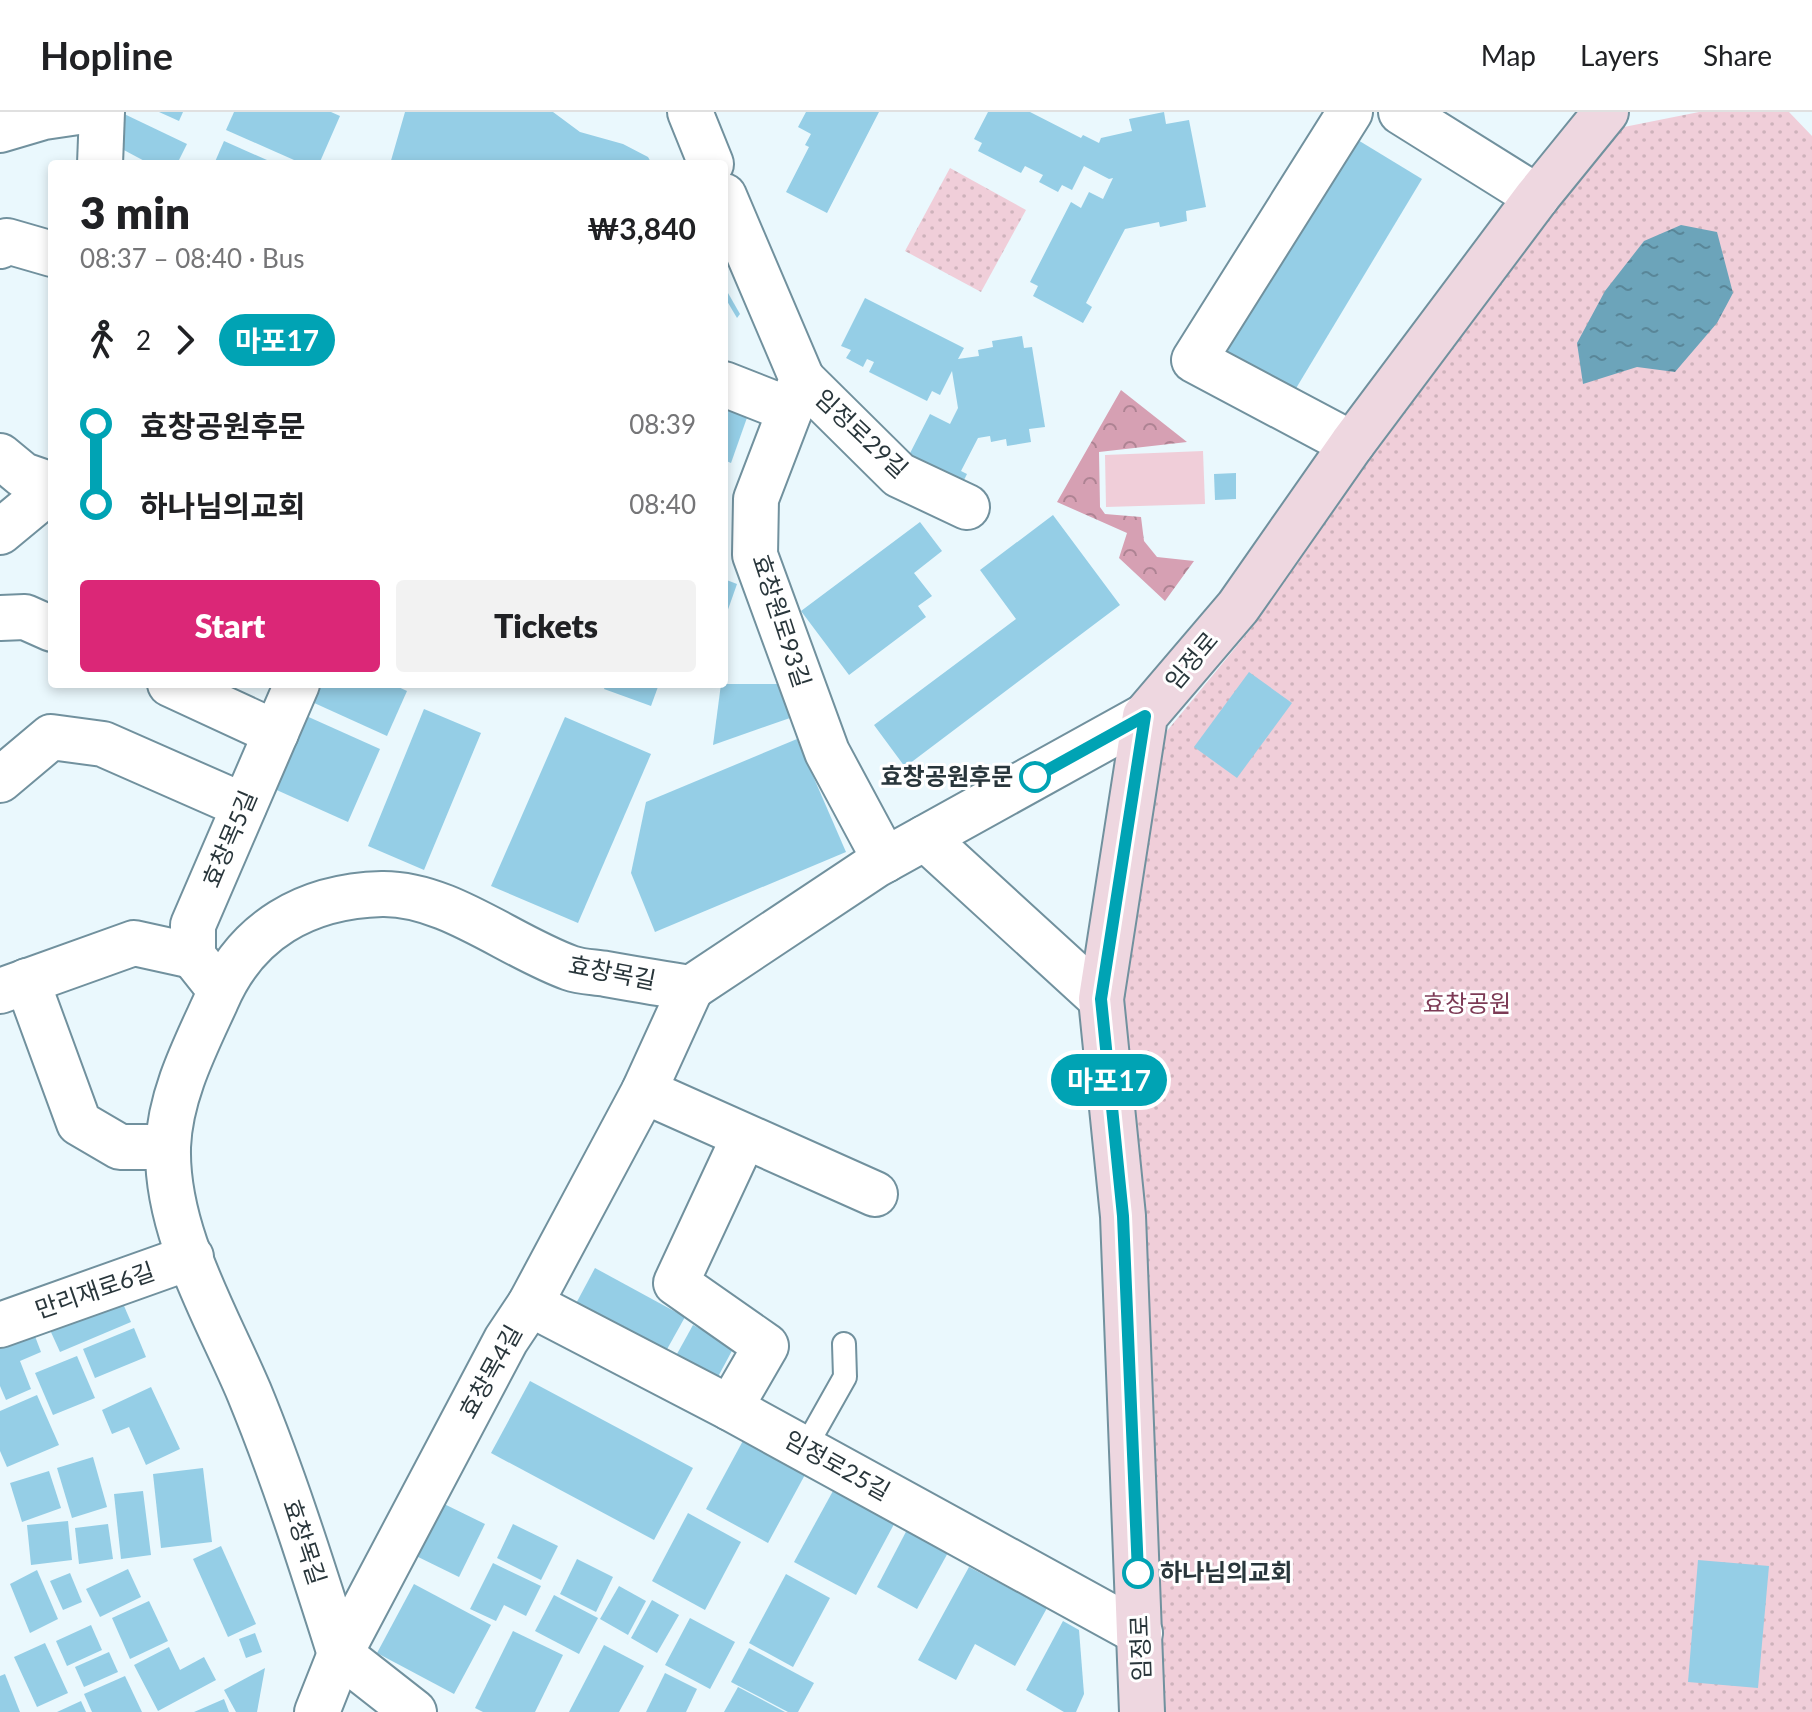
<!DOCTYPE html>
<html lang="en">
<head>
<meta charset="utf-8">
<style>
  :root { --surface:#fff; --page:#f2f2f2; --text:#202124; --muted:#757577; --line:#e0e0e0; --accent:#db2777 }
  body { margin:0; font-family:Lato,"Noto Sans KR",sans-serif; background:var(--page); color:var(--text); height:100vh; display:flex; flex-direction:column; font-size:30px; white-space:nowrap }
  * { box-sizing:border-box; margin:0 }
  p { font-size:26px; color:var(--muted) }
  .icon { flex:none; width:44px; height:44px; fill:none; stroke:currentColor; stroke-width:2; stroke-linecap:round; stroke-linejoin:round }
  .map { position:relative; flex:1; overflow:hidden }
  .details { position:absolute; left:48px; top:48px; width:680px; height:528px; display:flex; flex-direction:column; background:var(--surface); border-radius:8px; box-shadow:0 4px 12px #0003 }
  .details>* { flex:none }
  .badge { padding:0 16px; border-radius:26px; font-size:28px; line-height:52px }
  .map>.badge { position:absolute; translate:-50% -50%; box-shadow:0 0 0 4px #fff }
  .legs { display:flex; align-items:center; gap:12px; height:88px; padding:0 32px; font-size:26px }
  .legs p { margin-inline-start:auto }
  .overview { display:flex; align-items:center; justify-content:space-between; height:136px; padding:0 32px }
  h1 { font-size:44px; font-weight:800; line-height:60px }
  .cta { display:flex; gap:16px; margin-top:auto; padding:16px 32px }
  .cta a { flex:1; height:92px; border-radius:8px; background:var(--accent); color:#fff; font-size:32px; font-weight:800; line-height:92px; text-align:center }
  .cta a+a { background:var(--page); color:var(--text) }
  ul { padding:0 32px; list-style:none }
  li { display:flex; align-items:center; gap:28px; height:80px; font-size:30px }
  li i { display:grid; place-items:center; width:12px; height:100%; margin:0 10px; background:currentColor }
  li i::after { content:''; width:20px; height:20px; margin:-10px; border:6px solid; border-radius:50%; background:var(--surface) }
  li p { margin-inline-start:auto }
  li:first-child i { background:linear-gradient(#0000 50%,currentColor 0) }
  li:last-child i { background:linear-gradient(currentColor 50%,#0000 0) }
  header { display:flex; align-items:center; gap:48px; box-sizing:border-box; height:112px; padding:0 40px; background:var(--surface); border-bottom:2px solid var(--line) }
  header strong { font-size:38px }
  nav { display:flex; gap:44px; margin-inline-start:auto; font-size:28px }
  .map>svg:first-child { display:block }
  .forest { fill:url(#forest-crowns) }
  .park { fill:url(#park-dots) }
  .pitch { fill:#f0ced9 }
  .water { fill:url(#water-ripples) }
  .building { fill:#95cee6 }
  .lines { fill:none; stroke-linecap:round; stroke-linejoin:round }
  .lane-casing { stroke:#71919e; stroke-width:26 }
  .street-casing { stroke:#71919e; stroke-width:48 }
  .secondary-casing { stroke:#71919e; stroke-width:48 }
  .lane { stroke:#fff; stroke-width:22 }
  .street { stroke:#fff; stroke-width:44 }
  .secondary { stroke:#eed7e0; stroke-width:44 }
  .line-1-casing { stroke:#fff; stroke-width:18 }
  .line-1 { stroke:#00a3b4; stroke-width:12 }
  .stop-1-dot { fill:#fff; stroke:#00a3b4; stroke-width:4 }
  .labels { text-anchor:middle; stroke-width:6; stroke-linejoin:round; paint-order:stroke }
  .street-label { font-size:24px; fill:#29363b; stroke:#fff }
  .stop-label { font-size:24px; font-weight:bold; fill:#29363b; stroke:#fff; text-anchor:end }
  .park-label { font-size:24px; fill:#7c3a55; stroke:#fff }
</style>
</head>
<body>
<header>
<strong>Hopline</strong>
<nav><a>Map</a><a>Layers</a><a>Share</a></nav>
</header>
<div class="map">
<svg width="1812" height="1600" viewBox="0 0 1812 1600">
  <defs>
    <pattern id="forest-crowns" width="20" height="18" patternUnits="userSpaceOnUse" patternTransform="scale(2)"><rect width="20" height="18" fill="#d6a0b3"/><path d="M2 6a3 3 0 1 1 6 0M12 15a3 3 0 1 1 6 0" fill="none" stroke="#ae8393"/></pattern>
    <pattern id="park-dots" width="8" height="8" patternUnits="userSpaceOnUse" patternTransform="scale(2)"><rect width="8" height="8" fill="#f0ced9"/><path d="M2 2h.1M6 6h.1" fill="none" stroke="#ceb2bb" stroke-width="1.8" stroke-linecap="round"/></pattern>
    <pattern id="water-ripples" width="26" height="14" patternUnits="userSpaceOnUse" patternTransform="scale(2)"><rect width="26" height="14" fill="#6ca4ba"/><path d="M2 4q2-2 4 0t4 0M15 11q2-2 4 0t4 0" fill="none" stroke="#598698"/></pattern>
  </defs>
  <rect width="100%" height="100%" fill="#eaf8fd"/>
  <polygon class="forest" points="1121,278 1187,330 1099,340 1100,395 1105,402 1141,405 1144,429 1157,445 1194,449 1165,489 1119,446 1127,421 1057,390"/>
  <g class="park">
    <polygon points="1699,0 1789,0 1812,24 1812,1600 1159,1600 1118,890 1153,636 1254,513 1288,429 1619,16"/>
    <polygon points="950,56 1026,98 981,180 905,139"/>
  </g>
  <polygon class="pitch" points="1203,339 1205,392 1106,395 1105,343"/>
  <polygon class="water" points="1681,113 1717,120 1733,181 1717,211 1675,260 1637,255 1583,272 1577,231 1605,179 1644,129"/>
  <g class="building">
    <polygon points="120,0 187,32 177,52 150,52 122,37"/>
    <polygon points="159,0 183,0 179,9"/>
    <polygon points="234,0 331,0 340,4 319,52 303,52 226,18"/>
    <polygon points="405,0 553,0 580,20 623,32 648,45 652,52 390,52"/>
    <polygon points="806,0 879,0 827,101 786,80 809,35 805,33 811,22 798,15"/>
    <polygon points="988,0 1030,0 1081,26 1083,23 1099,31 1101,26 1132,19 1129,7 1164,0 1166,12 1189,8 1206,95 1186,99 1187,109 1160,115 1159,110 1125,117 1086,191 1092,195 1083,211 1033,184 1038,174 1030,170 1071,90 1081,96 1089,80 1103,87 1113,66 1109,67 1084,54 1072,78 1062,73 1058,80 1039,70 1043,63 1025,54 1021,61 978,39 982,31 974,27"/>
    <polygon points="1348,22 1422,67 1286,293 1212,248"/>
    <polygon points="224,29 276,52 214,52"/>
    <polygon points="724,174 740,202 737,206 724,184"/>
    <polygon points="865,186 964,236 958,247 979,244 978,238 993,235 992,229 1022,224 1024,236 1032,235 1045,315 1029,317 1031,330 1007,334 1006,327 991,330 990,324 978,326 961,359 967,362 959,378 905,351 930,302 950,312 958,296 952,259 940,283 932,279 927,289 869,260 874,250 867,247 863,255 846,246 851,238 841,234"/>
    <polygon points="724,290 749,300 731,351 724,348"/>
    <polygon points="1236,361 1236,387 1215,388 1214,362"/>
    <polygon points="1053,403 1120,493 905,655 874,613 1016,507 980,458"/>
    <polygon points="920,410 942,439 914,461 932,484 918,494 926,505 849,563 801,499"/>
    <polygon points="724,467 737,472 724,509"/>
    <polygon points="1249,560 1292,591 1237,666 1194,635"/>
    <polygon points="307,572 392,572 407,579 387,624 301,585"/>
    <polygon points="606,572 659,572 651,594 604,577"/>
    <polygon points="721,572 781,572 790,606 713,633"/>
    <polygon points="424,597 481,621 424,758 368,734"/>
    <polygon points="293,598 380,637 348,710 261,671"/>
    <polygon points="565,605 651,642 578,811 491,774"/>
    <polygon points="797,627 846,740 655,820 631,761 646,690"/>
    <polygon points="595,1156 685,1205 661,1248 572,1199"/>
    <polygon points="121,1187 131,1210 60,1240 50,1218"/>
    <polygon points="693,1213 734,1235 713,1274 672,1251"/>
    <polygon points="134,1216 146,1245 95,1266 83,1237"/>
    <polygon points="33,1219 41,1240 20,1249 31,1277 6,1288 0,1274 0,1233"/>
    <polygon points="77,1244 95,1286 53,1303 35,1261"/>
    <polygon points="530,1269 693,1356 654,1428 491,1341"/>
    <polygon points="151,1275 180,1337 146,1353 129,1315 112,1322 102,1298"/>
    <polygon points="37,1283 59,1333 7,1355 0,1339 0,1299"/>
    <polygon points="745,1325 807,1359 768,1431 706,1397"/>
    <polygon points="93,1345 107,1395 72,1406 57,1356"/>
    <polygon points="203,1356 212,1430 161,1436 153,1362"/>
    <polygon points="49,1359 61,1396 22,1410 10,1371"/>
    <polygon points="839,1368 900,1401 856,1483 794,1450"/>
    <polygon points="143,1379 151,1443 121,1447 114,1382"/>
    <polygon points="436,1388 485,1412 459,1465 410,1441"/>
    <polygon points="688,1401 741,1430 705,1498 652,1469"/>
    <polygon points="68,1409 72,1448 31,1453 27,1413"/>
    <polygon points="108,1412 113,1447 79,1452 75,1416"/>
    <polygon points="513,1412 558,1434 541,1468 497,1446"/>
    <polygon points="909,1414 950,1437 917,1497 877,1475"/>
    <polygon points="221,1434 256,1512 228,1525 193,1447"/>
    <polygon points="577,1447 613,1465 596,1500 560,1482"/>
    <polygon points="1698,1448 1769,1454 1758,1576 1688,1570"/>
    <polygon points="493,1451 541,1474 526,1504 504,1493 496,1509 470,1497"/>
    <polygon points="969,1455 1047,1496 1015,1554 975,1532 956,1568 918,1548"/>
    <polygon points="128,1457 141,1485 100,1505 86,1477"/>
    <polygon points="37,1458 58,1507 30,1521 10,1472"/>
    <polygon points="70,1461 82,1490 63,1498 50,1469"/>
    <polygon points="786,1462 830,1486 793,1555 749,1531"/>
    <polygon points="414,1472 491,1513 454,1582 377,1541"/>
    <polygon points="619,1474 646,1489 628,1523 600,1507"/>
    <polygon points="554,1483 598,1506 579,1542 535,1519"/>
    <polygon points="652,1488 679,1503 657,1541 631,1526"/>
    <polygon points="149,1489 168,1529 130,1547 112,1506"/>
    <polygon points="690,1506 735,1530 710,1577 665,1553"/>
    <polygon points="1063,1509 1079,1518 1084,1582 1076,1600 1064,1600 1026,1578"/>
    <polygon points="91,1513 102,1538 67,1554 56,1529"/>
    <polygon points="513,1519 563,1543 535,1600 483,1600 475,1596"/>
    <polygon points="255,1521 262,1540 246,1546 239,1527"/>
    <polygon points="45,1531 68,1581 37,1595 14,1545"/>
    <polygon points="604,1533 644,1554 619,1600 569,1600"/>
    <polygon points="169,1535 180,1558 204,1545 216,1568 158,1599 134,1553"/>
    <polygon points="749,1536 814,1571 798,1600 788,1600 731,1570"/>
    <polygon points="109,1540 118,1560 84,1575 75,1555"/>
    <polygon points="265,1556 257,1600 236,1600 224,1578"/>
    <polygon points="665,1561 697,1577 686,1600 646,1600"/>
    <polygon points="5,1562 20,1600 0,1600 0,1564"/>
    <polygon points="125,1564 142,1600 92,1600 84,1582"/>
    <polygon points="738,1575 785,1600 724,1600"/>
    <polygon points="224,1587 229,1600 194,1600"/>
    <polygon points="81,1589 86,1600 57,1600"/>
  </g>
  <g class="lines">
    <g class="lane-casing">
      <polyline id="lane" points="805,1336 845,1265 844,1232"/>
    </g>
    <g class="street-casing">
      <g id="street">
        <polyline points="690,0 711,52"/>
        <polyline points="1350,0 1194,248 1352,332"/>
        <polyline points="1401,0 1537,85"/>
        <polyline points="0,18 44,5 78,0"/>
        <polyline points="100,52 102,0"/>
        <polyline points="724,84 802,267 756,387 755,443 827,640 885,748"/>
        <polyline points="0,134 7,129 52,142"/>
        <polyline points="802,267 899,363 967,395"/>
        <polyline points="724,272 790,298"/>
        <polyline points="0,344 23,363 52,373"/>
        <polyline points="0,420 52,377"/>
        <polyline points="0,506 25,505 52,517"/>
        <polyline points="170,572 276,621"/>
        <polyline points="0,668 51,625 103,632 244,694"/>
        <polyline points="925,726 1101,887"/>
        <polyline points="27,869 79,1011 120,1035 168,1035"/>
        <polyline points="220,878 193,844 193,813 297,572"/>
        <polyline points="0,879 134,831 193,844"/>
        <polyline points="644,979 875,1082"/>
        <polyline points="530,1192 730,1296 1140,1521"/>
        <polyline points="0,1213 191,1145"/>
        <polyline points="730,1296 766,1234 676,1171 744,1025"/>
        <path d="M340 1542C312 1454 284 1365 249 1280 216 1202 166 1121 168 1035 170 983 195 935 216 889 246 818 306 784 382 782 447 781 509 834 570 856 581 860 594 860 606 862 634 867 663 872 691 876L876 753 1145 604"/>
        <polyline points="340,1542 414,1600"/>
        <polyline points="317,1600 340,1542 506,1228 530,1192 644,979 691,876"/>
      </g>
    </g>
    <g class="secondary-casing">
      <polyline id="secondary" points="1142,1600 1123,1104 1101,887 1145,604 1238,495 1352,332 1537,85 1606,0"/>
    </g>
    <use href="#lane" class="lane"/>
    <use href="#street" class="street"/>
    <use href="#secondary" class="secondary"/>
  </g>
  <g class="lines">
    <g class="line-1-casing">
      <polyline id="line-1" points="1035,665 1145,604 1101,887 1123,1104 1138,1461"/>
    </g>
    <use href="#line-1" class="line-1"/>
  </g>
  <g class="stop-1-dot">
    <circle cx="1035" cy="665" r="14"/>
    <circle cx="1138" cy="1461" r="14"/>
  </g>
  <g class="labels">
    <g class="street-label">
      <text transform="translate(861 322) rotate(43)" y="8">임정로29길</text>
      <text transform="translate(781 509) rotate(72)" y="8">효창원로93길</text>
      <text transform="translate(1192 549) rotate(-50)" y="8">임정로</text>
      <text transform="translate(230 727) rotate(-67)" y="8">효창목5길</text>
      <text transform="translate(612 861) rotate(11)" y="8">효창목길</text>
      <text transform="translate(95 1179) rotate(-19)" y="8">만리재로6길</text>
      <text transform="translate(491 1260) rotate(-61)" y="8">효창목4길</text>
      <text transform="translate(837 1354) rotate(29)" y="8">임정로25길</text>
      <text transform="translate(304 1430) rotate(72)" y="8">효창목길</text>
      <text transform="translate(1141 1536) rotate(-92)" y="8">임정로</text>
    </g>
    <g class="stop-label">
      <text x="1013" y="673">효창공원후문</text>
      <text x="1160" y="1469" text-anchor="start">하나님의교회</text>
    </g>
    <g class="park-label">
      <text x="1467" y="900">효창공원</text>
    </g>
  </g>
</svg>
<b class="badge" style="left:1109px;top:968px;background:#00a3b4;color:#fff">마포17</b>
<section class="details">
<div class="overview"><div><h1>3 min</h1><p>08:37 – 08:40 · Bus</p></div><b>₩3,840</b></div>
<div class="legs"><svg class="icon" aria-label="walk" viewBox="0 0 24 24"><circle cx="13" cy="4" r="2"/><path d="M13 8l-2 6 4 7M11 14l-3 7M7 12l3-4h3l4 4"/></svg>2<svg class="icon" aria-label="forward" viewBox="0 0 24 24"><path d="M9 5l7 7-7 7"/></svg><b class="badge" style="background:#00a3b4;color:#fff">마포17</b></div>
<ul>
<li><i style="color:#00a3b4"></i><b>효창공원후문</b><p>08:39</p></li>
<li><i style="color:#00a3b4"></i><b>하나님의교회</b><p>08:40</p></li>
</ul>
<div class="cta"><a>Start</a><a>Tickets</a></div>
</section>
</div>
</body>
</html>
